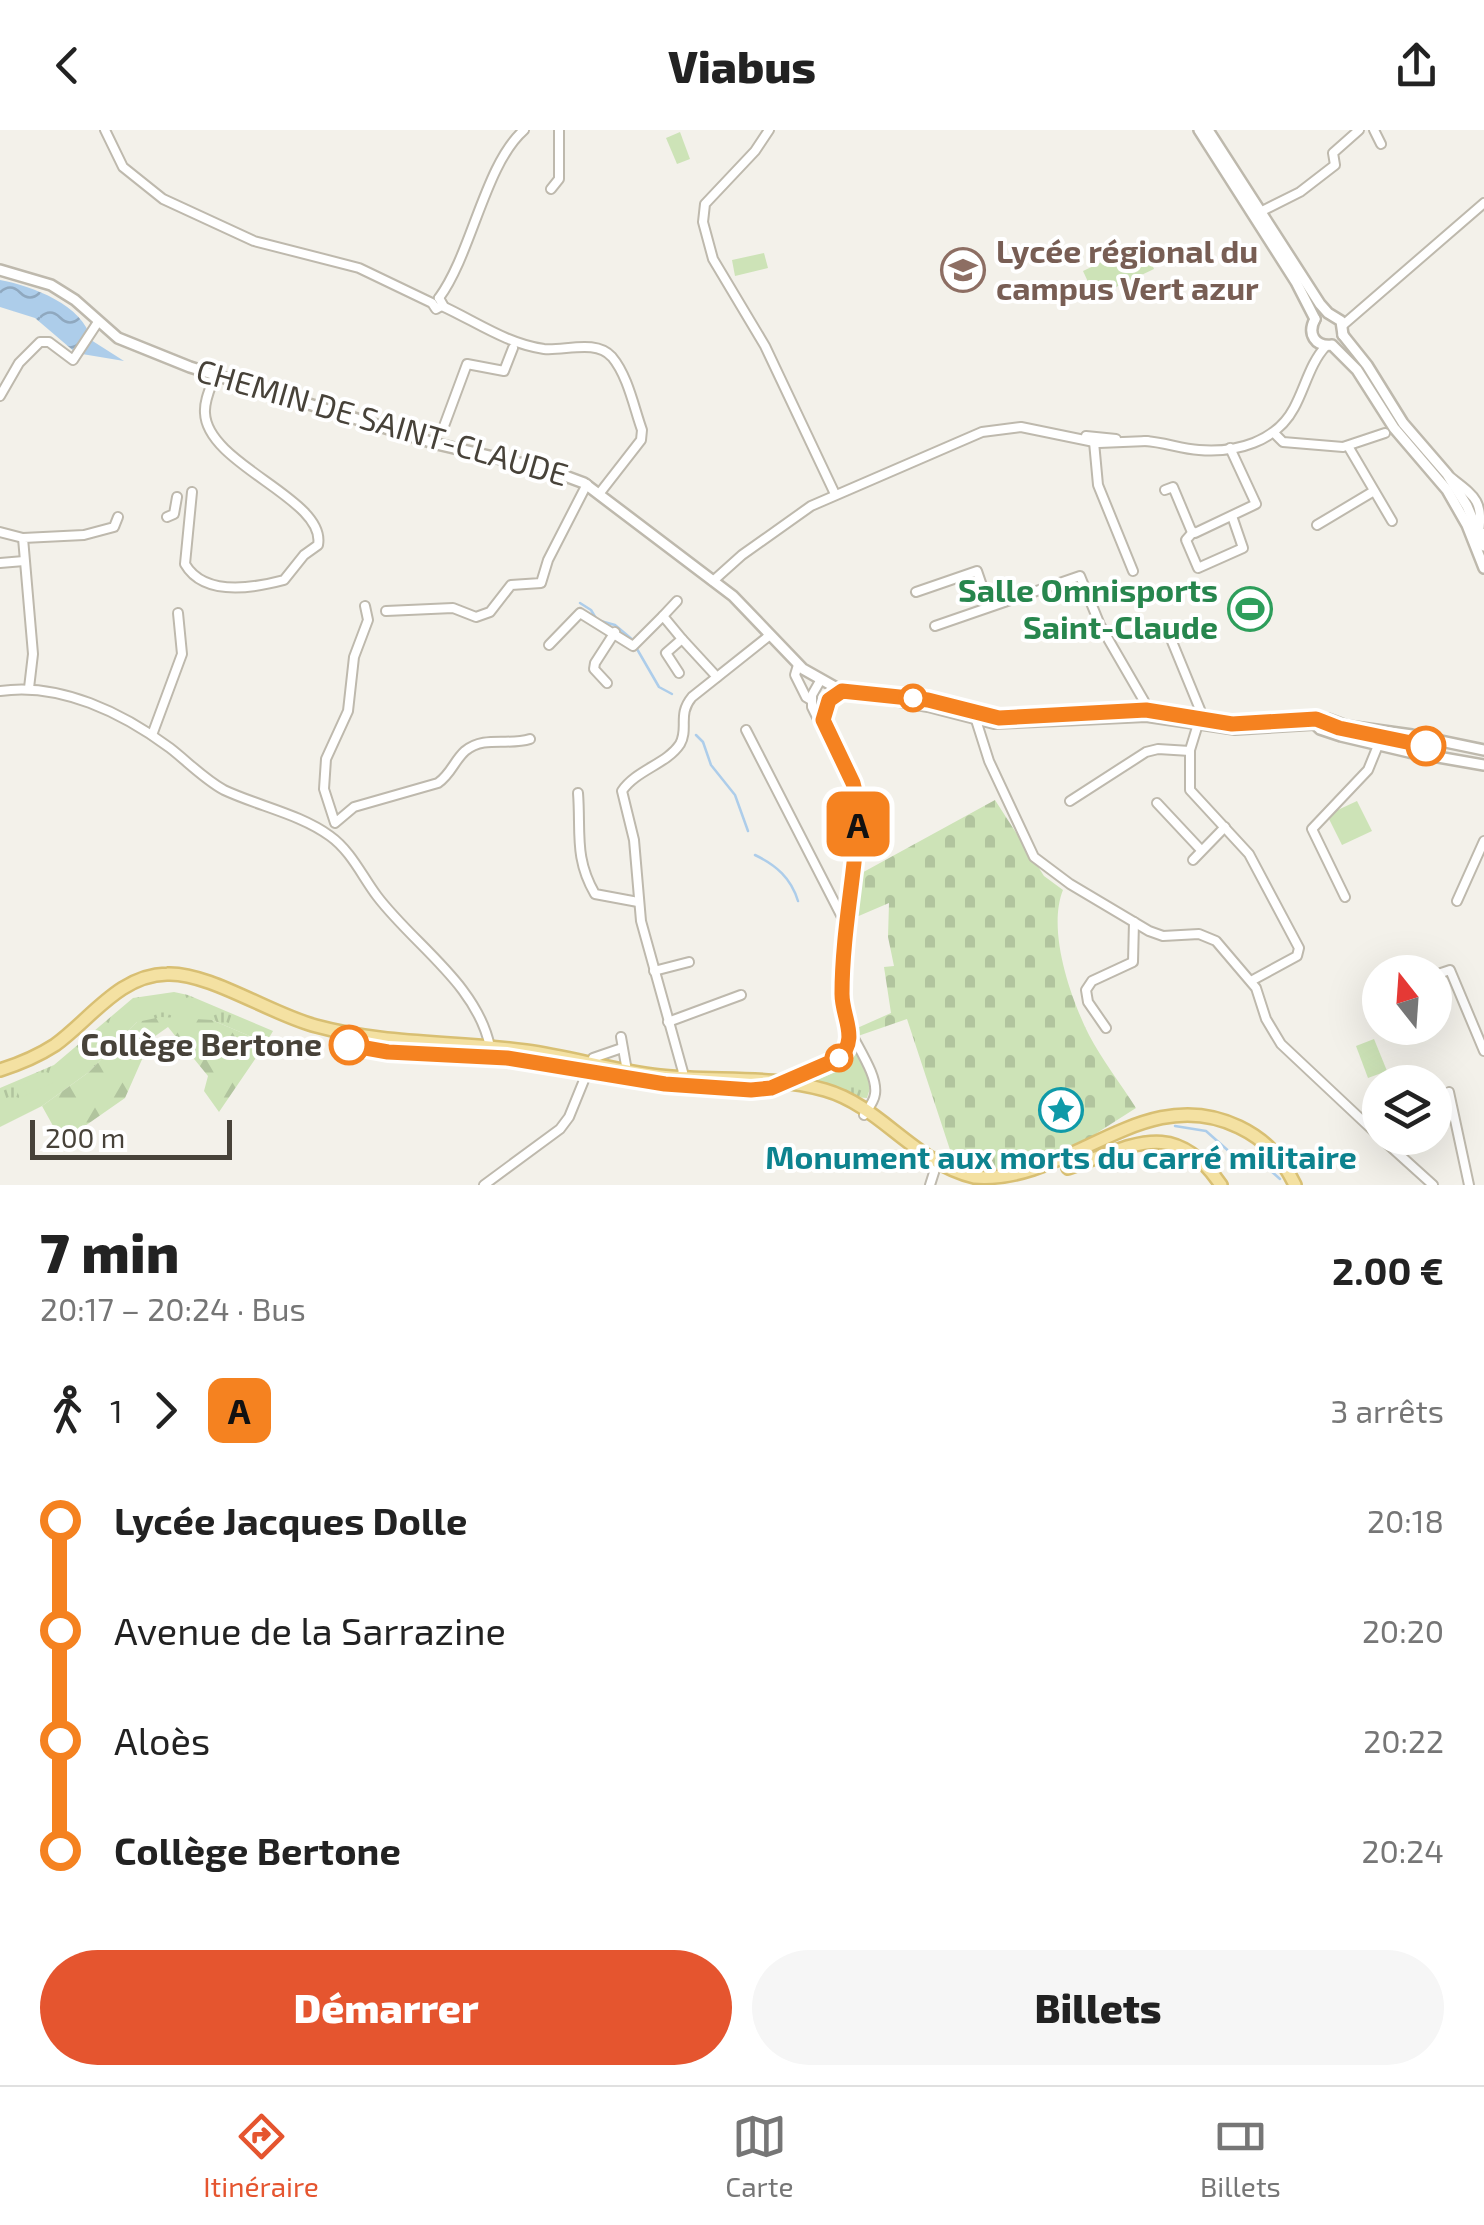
<!DOCTYPE html>
<html lang="fr">
<head>
<meta charset="utf-8">
<style>
  :root { --surface:#fff; --page:#f6f6f6; --text:#222; --muted:#767676; --line:#e0e0e0; --accent:#e5552f }
  body { margin:0; font-family:"Exo 2",sans-serif; background:var(--page); color:var(--text); height:100vh; display:flex; flex-direction:column; font-size:38px; white-space:nowrap }
  * { box-sizing:border-box; margin:0 }
  p { font-size:32px; color:var(--muted) }
  .icon { flex:none; width:55px; height:55px; fill:none; stroke:currentColor; stroke-width:2; stroke-linecap:round; stroke-linejoin:round }
  .map { position:relative; height:1055px; overflow:hidden }
  .side { display:flex; flex-direction:column; background:var(--surface); flex:1 }
  .side>* { flex:none }
  .badge { padding:0 20px; border-radius:15px; font-size:35px; line-height:65px }
  .needle { width:65px; rotate:343deg }
  .tools { position:absolute; left:1362px; top:825px; display:grid; gap:20px }
  .tools a { display:grid; place-items:center; width:90px; height:90px; border-radius:50%; background:var(--surface); box-shadow:0 10px 40px #0002; font-size:50px }
  .scale { position:absolute; left:30px; bottom:25px; width:202px; box-sizing:border-box; padding-left:10px; border:5px solid #474239; border-top:0; font-size:28px; line-height:35px; white-space:nowrap; color:#474239; -webkit-text-stroke:8px #fff; paint-order:stroke }
  .map>.badge { position:absolute; translate:-50% -50%; box-shadow:0 0 0 5px #fff }
  .legs { display:flex; align-items:center; gap:15px; height:110px; padding:0 40px; font-size:32px }
  .legs p { margin-inline-start:auto }
  .overview { display:flex; align-items:center; justify-content:space-between; height:170px; padding:0 40px }
  h1 { font-size:55px; font-weight:800; line-height:75px }
  .cta { display:flex; gap:20px; margin-top:auto; padding:20px 40px }
  .cta a { flex:1; height:115px; border-radius:60px; background:var(--accent); color:#fff; font-size:40px; font-weight:800; line-height:115px; text-align:center }
  .cta a+a { background:var(--page); color:var(--text) }
  ul { padding:0 40px; list-style:none }
  li { display:flex; align-items:center; gap:35px; height:110px; font-size:38px }
  li i { display:grid; place-items:center; width:15px; height:100%; margin:0 12px; background:currentColor }
  li i::after { content:''; width:25px; height:25px; margin:-12px; border:8px solid; border-radius:50%; background:var(--surface) }
  li p { margin-inline-start:auto }
  li:first-child i { background:linear-gradient(#0000 50%,currentColor 0) }
  li:last-child i { background:linear-gradient(currentColor 50%,#0000 0) }
  header { display:flex; justify-content:space-between; align-items:center; height:130px; padding:0 40px; background:var(--surface); font-size:45px; font-weight:800 }
  .tabs { display:flex; justify-content:space-around; align-items:center; height:140px; border-top:2px solid var(--line); background:var(--surface); font-size:28px; color:var(--muted) }
  .tabs a { display:grid; justify-items:center; gap:5px }
  .tabs .selected { color:var(--accent) }
  .map>svg:first-child { display:block }
  .grass { fill:url(#grass-tufts) }
  .forest { fill:url(#forest-firs) }
  .cemetery { fill:url(#cemetery-stones) }
  .pitch { fill:#cde3b7 }
  .water { fill:url(#water-waves) }
  .lines { fill:none; stroke-linecap:round; stroke-linejoin:round }
  .stream { stroke:#adcdea; stroke-width:2.5 }
  .minor-casing { stroke:#beb9ad; stroke-width:12 }
  .tertiary-casing { stroke:#beb9ad; stroke-width:14 }
  .primary-casing { stroke:#d8bf73; stroke-width:16 }
  .minor { stroke:#fff; stroke-width:8 }
  .tertiary { stroke:#fff; stroke-width:9 }
  .primary { stroke:#f4e1a2; stroke-width:11 }
  .line-1-casing { stroke:#fff; stroke-width:22 }
  .line-1 { stroke:#f58220; stroke-width:15 }
  .stop-1-dot { fill:#fff; stroke:#f58220; stroke-width:5 }
  .labels { text-anchor:middle; stroke-width:8; stroke-linejoin:round; paint-order:stroke }
  .education-label { font-size:32px; font-weight:bold; fill:#785e54; stroke:#fff; text-anchor:start }
  .street-label { font-size:32px; fill:#474239; stroke:#fff }
  .leisure-label { font-size:32px; font-weight:bold; fill:#27864d; stroke:#fff; text-anchor:end }
  .stop-label { font-size:32px; font-weight:bold; fill:#474239; stroke:#fff; text-anchor:end }
  .culture-label { font-size:32px; font-weight:bold; fill:#0d838f; stroke:#fff }
</style>
</head>
<body>
<header><svg class="icon" aria-label="back" viewBox="0 0 24 24"><path d="M15 5l-7 7 7 7"/></svg>Viabus<svg class="icon" aria-label="share" viewBox="0 0 24 24"><path d="M12 15V3M7 8l5-5 5 5M5 13v7h14v-7"/></svg></header>
<div class="map">
<svg width="1484" height="1055" viewBox="0 0 1484 1055">
  <defs>
    <pattern id="grass-tufts" width="24" height="20" patternUnits="userSpaceOnUse" patternTransform="scale(2.5)"><rect width="24" height="20" fill="#cde3b7"/><path d="M3 7l-1-3M5 7V3M7 7l1-3M15 17l-1-3M17 17v-4M19 17l1-3" fill="none" stroke="#b1c49e"/></pattern>
    <pattern id="forest-firs" width="22" height="20" patternUnits="userSpaceOnUse" patternTransform="scale(2.5)"><rect width="22" height="20" fill="#cde3b7"/><path d="M5 1l3.5 6h-7zM16 11l3.5 6h-7z" fill="#b1c49e"/></pattern>
    <pattern id="cemetery-stones" width="16" height="16" patternUnits="userSpaceOnUse" patternTransform="scale(2.5)"><rect width="16" height="16" fill="#cde3b7"/><path d="M2 7V4a2 2 0 0 1 4 0v3zM10 15v-3a2 2 0 0 1 4 0v3z" fill="#b1c49e"/></pattern>
    <pattern id="water-waves" width="16" height="10" patternUnits="userSpaceOnUse" patternTransform="scale(2.5)"><rect width="16" height="10" fill="#adcdea"/><path d="M0 5q4-4 8 0t8 0" fill="none" stroke="#8fa8bf"/></pattern>
  </defs>
  <rect width="100%" height="100%" fill="#f3f1ea"/>
  <g class="grass">
    <polygon points="174,862 188,865 273,901 266,913 212,890 137,892 89,942 42,976 0,997 0,958 54,935 133,868"/>
    <path d="M857 920 871 955 867 968C851 968 830 955 813 952L837 941V937Z"/>
  </g>
  <polygon class="forest" points="161,887 212,890 266,913 219,982 204,961 208,946 168,897 151,909 125,968 62,1012 42,976 89,942 137,892"/>
  <path class="cemetery" d="M995 670 1044 746 1063 760C1047 800 1070 867 1089 905 1102 930 1121 954 1136 978L1053 1031 998 1047 955 1035 907 889 858 906 855 899 891 883 884 837 894 836 888 807 889 773 854 788 858 745Z"/>
  <g class="pitch">
    <polygon points="680,2 690,29 677,34 666,8"/>
    <polygon points="1142,113 1154,139 1095,167 1083,141"/>
    <polygon points="764,123 768,138 735,146 732,130"/>
    <polygon points="1357,671 1372,701 1342,715 1327,685"/>
    <polygon points="1374,909 1387,941 1368,948 1356,916"/>
    <polygon points="46,942 53,953 20,968 15,957"/>
  </g>
  <path class="water" d="M0 150C32 156 84 175 91 210L124 231 76 223 35 188 0 177Z"/>
  <g class="lines">
    <g class="stream">
      <polyline points="580,473 591,480 597,490 615,495 634,511"/>
      <polyline points="637,519 659,557 672,564"/>
      <polyline points="696,605 703,612 711,635 735,665 748,701"/>
      <path d="M755 725C776 735 791 748 798 771"/>
      <polyline points="1175,996 1206,1001 1241,1032 1271,1041 1280,1049"/>
    </g>
    <g class="minor-casing">
      <g id="minor">
        <polyline points="105,0 123,37 163,69 254,111 359,138 432,173 436,179 443,175 439,168"/>
        <polyline points="769,0 755,21 705,74 703,92 713,129 765,216 835,364"/>
        <polyline points="1374,0 1381,14"/>
        <polyline points="551,59 559,49 559,0"/>
        <polyline points="1260,82 1300,62 1335,35 1333,23 1359,0"/>
        <path d="M439 168C472 123 485 34 524 0"/>
        <path d="M442 176C475 191 507 214 544 219 565 221 596 209 612 227 628 246 634 278 642 300L641 310 599 364"/>
        <polyline points="1343,195 1484,73"/>
        <polyline points="0,266 19,233 40,212 49,212 73,230 98,192"/>
        <polyline points="444,296 467,234 504,241 513,218"/>
        <polyline points="1274,303 1283,312 1343,317 1385,303"/>
        <polyline points="1086,306 1116,309"/>
        <path d="M1145 311C1164 312 1181 319 1199 320 1236 323 1276 312 1294 278 1305 258 1310 233 1326 216"/>
        <polyline points="1094,312 1098,355 1133,441"/>
        <polyline points="1348,316 1392,391"/>
        <path d="M1449 346C1473 365 1484 370 1479 402L1484 403"/>
        <polyline points="1165,360 1173,357 1191,400 1195,403 1256,374 1230,318"/>
        <path d="M192 362 185 434C204 467 254 458 284 450L304 425 318 415C327 369 207 335 205 283 204 270 211 257 215 245"/>
        <polyline points="167,387 174,384 177,367"/>
        <polyline points="1317,395 1374,361"/>
        <polyline points="0,402 23,408"/>
        <polyline points="1193,402 1186,410 1198,438 1243,418 1232,386"/>
        <polyline points="0,433 24,431"/>
        <polyline points="713,451 742,425 811,376 982,302 1021,297 1099,313 1147,311"/>
        <polyline points="916,462 977,441 989,476"/>
        <path d="M365 476 368 490 354 527 348 581 326 629 324 659 335 693 354 677 438 653C451 644 454 631 465 621 485 605 508 616 530 609"/>
        <polyline points="386,481 453,478 476,487 490,482 511,455 541,453 548,430 587,354"/>
        <polyline points="663,486 677,471"/>
        <polyline points="935,496 1080,446 1100,495 1144,571"/>
        <polyline points="1171,509 1201,582 1201,595"/>
        <polyline points="549,515 580,483 633,516 663,486 682,509"/>
        <polyline points="798,535 795,545 806,567 811,570"/>
        <polyline points="679,543 666,523 682,509 717,547"/>
        <path d="M820 551 812 565V577L847 648 855 674 838 868C841 898 879 939 875 964 874 972 868 979 864 985"/>
        <polyline points="607,553 594,539 595,533 615,502"/>
        <polyline points="29,558 33,524 23,408 84,405 114,397 118,387"/>
        <path d="M0 561C60 552 123 583 170 618 188 632 204 649 224 660 258 676 300 684 330 706 351 721 362 746 377 766 414 815 477 854 490 917"/>
        <polyline points="976,590 989,631 1034,727 1070,754 1149,801 1163,806 1199,804 1216,811 1256,858 1266,889 1281,914 1380,1007"/>
        <polyline points="1198,594 1190,620 1190,660 1249,724 1299,818 1297,826 1251,851"/>
        <polyline points="746,600 844,791"/>
        <polyline points="152,605 182,524 178,483"/>
        <path d="M578 663C581 702 574 728 595 764L638 772"/>
        <polyline points="1070,671 1146,622 1158,619 1190,621"/>
        <polyline points="1157,673 1201,720"/>
        <polyline points="1193,730 1225,697"/>
        <polyline points="1345,767 1312,699 1368,640 1379,613"/>
        <polyline points="1457,771 1484,711"/>
        <polyline points="654,841 689,832"/>
        <polyline points="1441,843 1450,840 1484,921"/>
        <polyline points="668,892 741,865"/>
        <polyline points="1106,898 1088,872 1086,860 1092,851 1133,832 1134,792"/>
        <polyline points="621,907 627,941"/>
        <path d="M679 948 683 942 641 791 634 710 622 661C636 640 667 634 680 614 689 598 677 585 692 567L770 505"/>
        <polyline points="1449,962 1469,1055"/>
        <polyline points="1381,1008 1433,1055"/>
        <polyline points="484,1055 560,999 569,987 593,928 622,918"/>
        <polyline points="930,1055 937,1033"/>
      </g>
    </g>
    <g class="tertiary-casing">
      <g id="tertiary">
        <polyline points="1199,0 1296,152 1315,189"/>
        <polyline points="1208,0 1320,174 1328,183 1341,191 1343,205"/>
        <polyline points="0,140 51,155 75,170 118,208 190,237 437,314 549,340 584,353 733,466 803,539 842,561 928,576 994,593 1146,586 1235,599 1315,594"/>
        <path d="M1315 189C1307 204 1315 217 1332 215L1357 240 1394 298 1447 360 1467 395 1484 438"/>
        <polyline points="1343,205 1367,235 1403,293 1447,344 1467,376 1484,416"/>
        <polyline points="1328,589 1347,596 1412,605 1484,620"/>
        <polyline points="1315,594 1320,599 1341,606 1409,622 1484,635"/>
      </g>
    </g>
    <g class="primary-casing">
      <g id="primary">
        <path d="M0 940C19 934 38 926 55 915 91 889 119 845 167 844 209 842 272 885 316 896 386 915 455 911 526 921 571 927 614 941 660 946 715 952 771 945 825 960 881 976 913 1032 974 1047 1069 1055 1143 950 1239 997 1266 1010 1282 1028 1295 1055"/>
        <path d="M1068 1038C1133 1016 1174 986 1221 1055"/>
      </g>
    </g>
    <use href="#minor" class="minor"/>
    <use href="#tertiary" class="tertiary"/>
    <use href="#primary" class="primary"/>
  </g>
  <g class="lines">
    <g class="line-1-casing">
      <path id="line-1" d="M349 915 388 922 507 928 665 954 751 960 771 958 838 929C860 909 842 888 842 864 842 802 856 740 859 677L853 653 823 590 829 570 842 561 928 570 999 588 1146 580 1232 594 1316 589 1339 598 1426 616"/>
    </g>
    <use href="#line-1" class="line-1"/>
  </g>
  <defs>
    <g id="school-ring" transform="scale(2.25)"><circle r="9.5" fill="#fff" stroke="#8d6e63" stroke-width="1.5"/><path d="M0-5L7-2L0 1L-7-2ZM-4 1L0 2.5L4 1V4Q0 6-4 4Z" fill="#8d6e63"/></g>
    <g id="stadium-ring" transform="scale(2.25)"><circle r="9.5" fill="#fff" stroke="#2e9e5b" stroke-width="1.5"/><path d="M0-5a6.5 5 0 1 0 0 10a6.5 5 0 1 0 0-10ZM-3.5-1.8h7v3.6h-7Z" fill="#2e9e5b"/></g>
    <g id="sight-ring" transform="scale(2.25)"><circle r="9.5" fill="#fff" stroke="#0f9aa8" stroke-width="1.5"/><path d="M0-6L1.8-2.2L6-1.7L2.9 1.2L3.7 5.4L0 3.3L-3.7 5.4L-2.9 1.2L-6-1.7L-1.8-2.2Z" fill="#0f9aa8"/></g>
  </defs>
  <g fill-rule="evenodd">
    <use href="#school-ring" x="963" y="140"/>
    <use href="#stadium-ring" x="1250" y="479"/>
    <use href="#sight-ring" x="1061" y="980"/>
  </g>
  <g class="stop-1-dot">
    <circle cx="913" cy="568" r="12"/>
    <circle cx="1426" cy="616" r="18"/>
    <circle cx="349" cy="915" r="18"/>
    <circle cx="839" cy="928" r="12"/>
  </g>
  <g class="labels">
    <g class="education-label">
      <text x="996" y="133">Lycée régional du<tspan x="996" dy="37">campus Vert azur</tspan></text>
    </g>
    <g class="street-label">
      <text transform="translate(382 293) rotate(16)" y="11">CHEMIN DE SAINT-CLAUDE</text>
    </g>
    <g class="leisure-label">
      <text x="1218" y="472">Salle Omnisports<tspan x="1218" dy="37">Saint-Claude</tspan></text>
    </g>
    <g class="stop-label">
      <text x="322" y="926">Collège Bertone</text>
    </g>
    <g class="culture-label">
      <text x="1061" y="1039">Monument aux morts du carré militaire</text>
    </g>
  </g>
</svg>
<div class="tools">
<a><svg class="needle" viewBox="-14 -14 28 28"><path d="M0-13l5 13h-10z" fill="#e53935"/><path d="M0 13l5-13h-10z" fill="#767676"/></svg></a>
<a><svg class="icon" aria-label="layers" viewBox="0 0 24 24"><path d="M12 4l9 5-9 5-9-5zM3 14l9 5 9-5"/></svg></a>
</div>
<div class="scale">200 m</div>
<b class="badge" style="left:858px;top:694px;background:#f58220;color:#111">A</b>
</div>
<section class="side">
<div class="overview"><div><h1>7 min</h1><p>20:17 – 20:24 · Bus</p></div><b>2.00 €</b></div>
<div class="legs"><svg class="icon" aria-label="walk" viewBox="0 0 24 24"><circle cx="13" cy="4" r="2"/><path d="M13 8l-2 6 4 7M11 14l-3 7M7 12l3-4h3l4 4"/></svg>1<svg class="icon" aria-label="forward" viewBox="0 0 24 24"><path d="M9 5l7 7-7 7"/></svg><b class="badge" style="background:#f58220;color:#111">A</b><p>3 arrêts</p></div>
<ul>
<li><i style="color:#f58220"></i><b>Lycée Jacques Dolle</b><p>20:18</p></li>
<li><i style="color:#f58220"></i><span>Avenue de la Sarrazine</span><p>20:20</p></li>
<li><i style="color:#f58220"></i><span>Aloès</span><p>20:22</p></li>
<li><i style="color:#f58220"></i><b>Collège Bertone</b><p>20:24</p></li>
</ul>
<div class="cta"><a>Démarrer</a><a>Billets</a></div>
</section>
<nav class="tabs">
<a class="selected"><svg class="icon" aria-label="directions" viewBox="0 0 24 24"><path d="M12 3l9 9-9 9-9-9zM9 14v-3h6M13 9l2 2-2 2"/></svg>Itinéraire</a>
<a><svg class="icon" aria-label="map" viewBox="0 0 24 24"><path d="M3 6l6-2 6 2 6-2v14l-6 2-6-2-6 2zM9 4v14M15 6v14"/></svg>Carte</a>
<a><svg class="icon" aria-label="tickets" viewBox="0 0 24 24"><path d="M3 7h18v10H3zM15 7v10"/></svg>Billets</a>
</nav>
</body>
</html>
